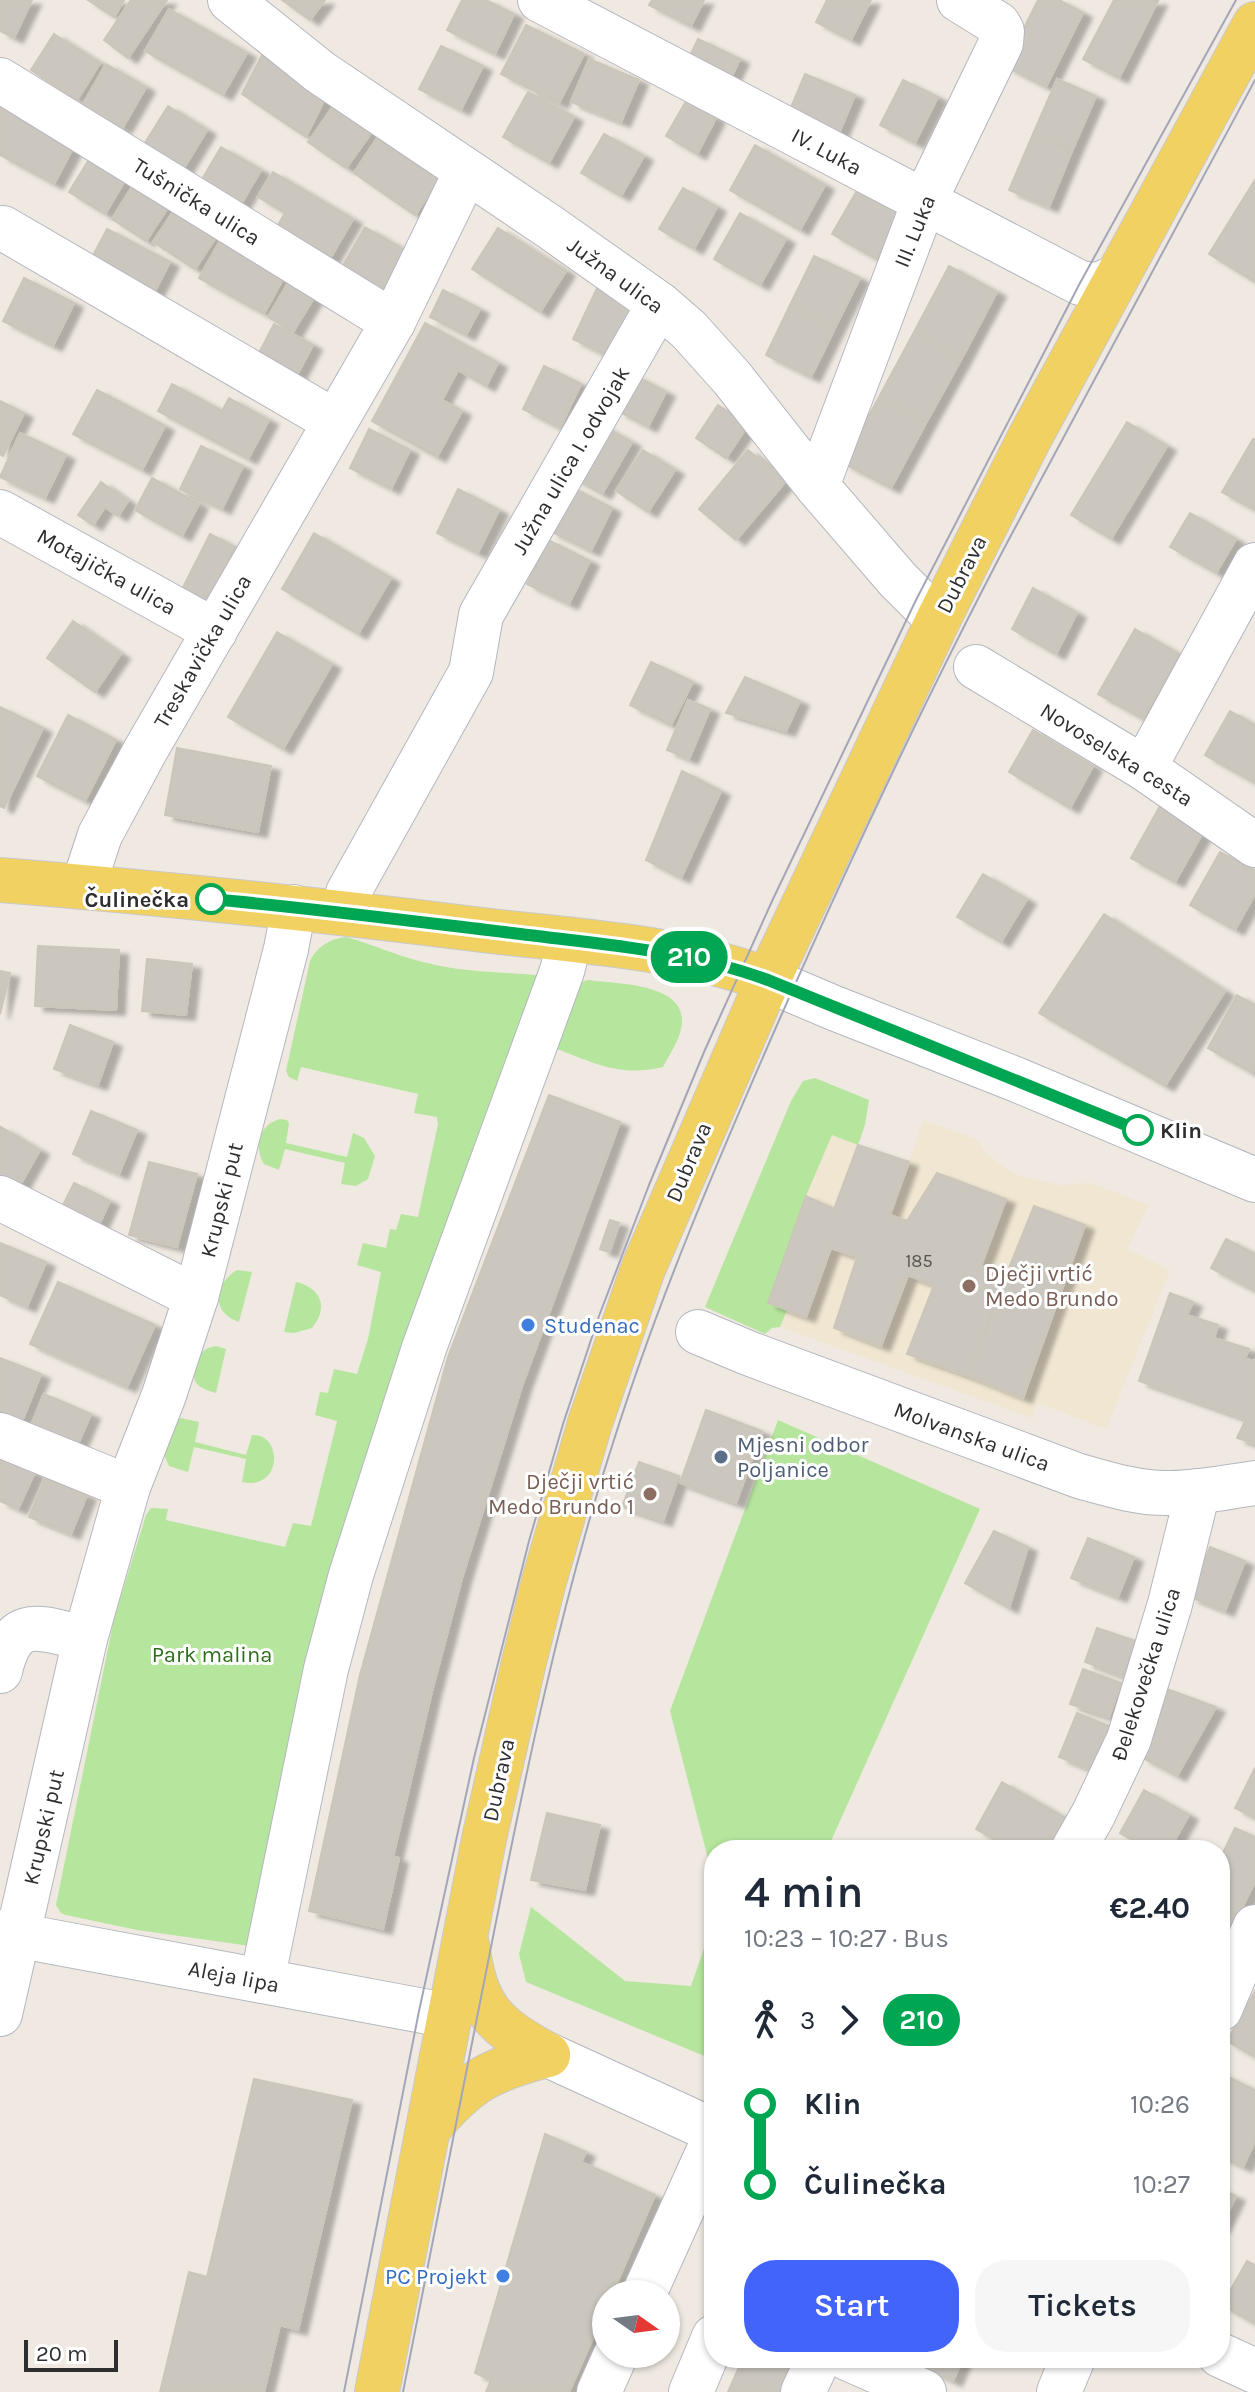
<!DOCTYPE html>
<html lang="en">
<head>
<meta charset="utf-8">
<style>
  :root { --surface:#fff; --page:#f6f6f7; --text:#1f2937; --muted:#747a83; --accent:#4264fb }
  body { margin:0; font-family:Karla,sans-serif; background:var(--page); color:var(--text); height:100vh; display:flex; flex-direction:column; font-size:30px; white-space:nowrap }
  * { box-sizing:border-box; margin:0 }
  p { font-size:26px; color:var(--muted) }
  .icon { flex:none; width:44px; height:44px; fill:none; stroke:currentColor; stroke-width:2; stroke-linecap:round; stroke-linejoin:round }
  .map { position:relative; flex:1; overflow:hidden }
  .side { position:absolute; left:704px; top:1840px; width:526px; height:528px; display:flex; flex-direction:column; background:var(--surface); border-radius:32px; box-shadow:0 2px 6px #0004 }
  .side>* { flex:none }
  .badge { padding:0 16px; border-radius:26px; font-size:28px; line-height:52px }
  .needle { width:52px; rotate:104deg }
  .fabs { position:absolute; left:592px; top:2280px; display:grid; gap:16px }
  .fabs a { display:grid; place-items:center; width:88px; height:88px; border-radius:50%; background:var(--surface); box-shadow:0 2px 6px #0004; font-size:40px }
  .scale { position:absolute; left:24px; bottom:20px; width:94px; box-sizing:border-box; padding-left:8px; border:4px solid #2e2e2e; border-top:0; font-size:22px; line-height:28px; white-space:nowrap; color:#2e2e2e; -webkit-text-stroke:6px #fff; paint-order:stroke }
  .map>.badge { position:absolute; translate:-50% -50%; box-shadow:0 0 0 4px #fff }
  .legs { display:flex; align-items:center; gap:12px; height:88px; padding:0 40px; font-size:26px }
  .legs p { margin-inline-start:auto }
  .summary { display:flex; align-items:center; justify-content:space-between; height:136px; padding:0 40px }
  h1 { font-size:44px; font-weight:600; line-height:60px }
  .cta { display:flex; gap:16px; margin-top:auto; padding:16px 40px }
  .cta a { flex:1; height:92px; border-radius:32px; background:var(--accent); color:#fff; font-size:32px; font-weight:600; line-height:92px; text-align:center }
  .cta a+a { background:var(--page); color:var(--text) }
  ul { padding:0 40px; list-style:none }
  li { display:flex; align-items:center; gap:28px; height:80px; font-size:30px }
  li i { display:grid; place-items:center; width:12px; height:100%; margin:0 10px; background:currentColor }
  li i::after { content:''; width:20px; height:20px; margin:-10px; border:6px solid; border-radius:50%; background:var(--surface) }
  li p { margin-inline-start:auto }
  li:first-child i { background:linear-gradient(#0000 50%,currentColor 0) }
  li:last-child i { background:linear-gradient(currentColor 50%,#0000 0) }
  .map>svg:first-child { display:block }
  .education { fill:#f0e6d1 }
  .green { fill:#b6e59e }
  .building { fill:#cbc7bf; stroke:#cbc5ba; stroke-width:2; filter:url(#shadow) }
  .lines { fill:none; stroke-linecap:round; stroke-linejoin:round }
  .minor-casing { stroke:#b4b7c1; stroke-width:46 }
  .major-casing { stroke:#c9c9c9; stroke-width:46 }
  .minor { stroke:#fff; stroke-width:44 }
  .major { stroke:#f2d163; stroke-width:44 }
  .tram { stroke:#a3a6b8; stroke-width:2 }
  .line-1-casing { stroke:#fff; stroke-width:18 }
  .line-1 { stroke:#00a651; stroke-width:12 }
  .stop-1-dot { fill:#fff; stroke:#00a651; stroke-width:4 }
  .education-dot { fill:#8d6e63; stroke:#fff; stroke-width:3 }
  .shop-dot { fill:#3f7fe0; stroke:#fff; stroke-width:3 }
  .service-dot { fill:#5c6f8a; stroke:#fff; stroke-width:3 }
  .labels { text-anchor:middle; stroke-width:6; stroke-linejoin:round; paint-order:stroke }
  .number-label { font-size:18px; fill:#555452 }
  .street-label { font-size:22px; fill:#2e2e2e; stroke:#fff }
  .stop-label { font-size:22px; font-weight:bold; fill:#2e2e2e; stroke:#fff; text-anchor:end }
  .education-label { font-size:22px; fill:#785e54; stroke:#fff; text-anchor:start }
  .shop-label { font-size:22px; fill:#366cbe; stroke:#fff; text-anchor:start }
  .service-label { font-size:22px; fill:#4e5e75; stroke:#fff; text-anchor:start }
  .park-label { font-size:22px; fill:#2c6e1b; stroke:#fff }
</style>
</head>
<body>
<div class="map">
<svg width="1255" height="2392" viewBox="0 0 1255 2392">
  <defs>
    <filter id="shadow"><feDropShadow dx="9" dy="5" stdDeviation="2" flood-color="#0004"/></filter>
  </defs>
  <rect width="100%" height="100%" fill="#efe9e1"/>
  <polygon class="education" points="923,1120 976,1139 986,1153 1002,1166 1020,1176 1060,1185 1091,1183 1148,1205 1127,1249 1170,1270 1106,1429 1038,1403 1032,1418 780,1327 787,1310 806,1197 832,1135 909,1162"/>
  <g class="green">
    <path d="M346 937C372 944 397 956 423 962 459 972 499 972 536 975L541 979 250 1946 137 1930 66 1915 61 1913 56 1905 114 1619 146 1515 151 1508 168 1509 166 1520 285 1547 293 1523 311 1526 337 1421 315 1415 320 1392 328 1393 334 1369 357 1374 368 1339 381 1272 357 1265 363 1243 386 1248 390 1229 396 1230 401 1214 418 1217 438 1124 437 1117 414 1113 418 1094 301 1067 297 1081 289 1077 286 1071 310 961C317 946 330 939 346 937Z"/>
    <path d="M588 980C616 984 683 983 682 1021 682 1037 670 1053 663 1067 620 1077 597 1064 557 1049L570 986Z"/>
    <polygon points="815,1078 869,1100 865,1125 858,1145 832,1135 806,1196 787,1310 780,1327 772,1328 765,1334 705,1307 791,1101 803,1081"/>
    <path d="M280 1119 287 1120 289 1123 286 1143 347 1157 353 1133 364 1138 375 1156 368 1179 356 1186 341 1184 345 1163 285 1149 279 1170 264 1164C253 1145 259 1125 280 1119Z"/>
    <path d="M237 1270 252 1272 239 1322C211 1313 213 1284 237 1270Z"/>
    <path d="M296 1282C321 1288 329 1307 312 1328L294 1333 284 1332Z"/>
    <path d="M216 1346 226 1349 216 1393C192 1386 192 1381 195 1357L208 1348Z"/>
    <path d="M181 1418 199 1422 195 1442 246 1455 252 1435C283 1433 283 1491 242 1482L246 1459 194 1447 188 1472 169 1466 162 1451 177 1419Z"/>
    <polygon points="778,1420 980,1509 827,1850 714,1850 714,1882 670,1711"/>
    <polygon points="714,1902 714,2060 526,1982 519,1954 531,1907 625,1981 691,1986 707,1940"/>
  </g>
  <g class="building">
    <polygon points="0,0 32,0 14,38 0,31"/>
    <polygon points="88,0 124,0 114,17"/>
    <polygon points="131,0 167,0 128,58 104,40"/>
    <polygon points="282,0 325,0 310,20"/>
    <polygon points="462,0 486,0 514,14 495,54 447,30"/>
    <polygon points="652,0 704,0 691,26 649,5"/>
    <polygon points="827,0 871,0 851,40 816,22"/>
    <polygon points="1038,0 1059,0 1083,13 1046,87 1005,66"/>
    <polygon points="1114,0 1158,1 1119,78 1083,59"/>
    <polygon points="169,9 247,53 223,95 145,51"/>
    <polygon points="526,25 584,54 559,103 501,74"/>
    <polygon points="54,34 100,63 77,100 31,70"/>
    <polygon points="698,39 740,59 728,84 686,64"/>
    <polygon points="441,46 483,66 461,110 419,89"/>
    <polygon points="264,51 327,94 306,137 242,94"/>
    <polygon points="589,59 639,80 621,122 571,102"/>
    <polygon points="106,64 146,87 122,129 82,106"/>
    <polygon points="805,74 855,95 837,138 787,117"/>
    <polygon points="1057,79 1096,96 1072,151 1033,134"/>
    <polygon points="903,80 938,97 915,143 880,125"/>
    <polygon points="528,92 574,117 549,163 503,137"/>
    <polygon points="686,101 716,118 697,154 666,136"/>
    <polygon points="336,103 374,129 346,168 308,142"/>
    <polygon points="0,104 79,137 54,184 0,155"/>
    <polygon points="168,106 207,130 182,171 143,146"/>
    <polygon points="604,134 644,156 621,196 581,173"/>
    <polygon points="1033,134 1072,151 1049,207 1009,190"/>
    <polygon points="378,137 439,179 415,215 354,173"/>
    <polygon points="755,145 825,185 800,230 730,190"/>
    <polygon points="221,147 261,170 237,211 197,188"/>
    <polygon points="95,150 130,172 105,214 69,192"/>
    <polygon points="273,172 353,219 328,262 275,230 285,213 258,197"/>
    <polygon points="139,176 174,198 146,241 112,219"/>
    <polygon points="1255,180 1255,282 1209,254"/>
    <polygon points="859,187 903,212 876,259 832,234"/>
    <polygon points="683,188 717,207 694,249 659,229"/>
    <polygon points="179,203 220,231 195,269 153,242"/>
    <polygon points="740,213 786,239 760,285 714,259"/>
    <polygon points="365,227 405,250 381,292 341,269"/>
    <polygon points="498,228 566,271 540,312 472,269"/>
    <polygon points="107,229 170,262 152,297 89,263"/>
    <polygon points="220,241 284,277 264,314 199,278"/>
    <polygon points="814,256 860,278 835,328 790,305"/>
    <polygon points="949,266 997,292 962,358 914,332"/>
    <polygon points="24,278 74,303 53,346 3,321"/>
    <polygon points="290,280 315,296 293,332 268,317"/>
    <polygon points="598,286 644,308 618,361 573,339"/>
    <polygon points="443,290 480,309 466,335 430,317"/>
    <polygon points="790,305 835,328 811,377 766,355"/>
    <polygon points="425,323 498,363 486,386 458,370 442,400 462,411 437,457 372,421"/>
    <polygon points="274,324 313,345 290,388 251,368"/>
    <polygon points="914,332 962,358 926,423 879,397"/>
    <polygon points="544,366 581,384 560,428 523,409"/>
    <polygon points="636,376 666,392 648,427 618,411"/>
    <polygon points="172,384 222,411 229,398 269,420 248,459 158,411"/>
    <polygon points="97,390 165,426 142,470 73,434"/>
    <polygon points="879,397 926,423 891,488 843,463"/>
    <polygon points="0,401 24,413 3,456 0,454"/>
    <polygon points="718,405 748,425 726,458 696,438"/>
    <polygon points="1127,422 1167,446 1111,539 1071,515"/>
    <polygon points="602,425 632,442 602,494 572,477"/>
    <polygon points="369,429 410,450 391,489 350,468"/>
    <polygon points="20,433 66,455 45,498 0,477"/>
    <polygon points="1253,439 1255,440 1255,510 1222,492"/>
    <polygon points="201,446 243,466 222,509 180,489"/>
    <polygon points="643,450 675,470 648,512 616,491"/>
    <polygon points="748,450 786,481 736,540 699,509"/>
    <polygon points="152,478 199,504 182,536 135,510"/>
    <polygon points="101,482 128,501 118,516 105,507 93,525 78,515"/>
    <polygon points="571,487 612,508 591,551 550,531"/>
    <polygon points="458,489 499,510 478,553 437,533"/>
    <polygon points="1190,513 1236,539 1216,573 1170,547"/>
    <polygon points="314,533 391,578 358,634 282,589"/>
    <polygon points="210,534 235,547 204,608 179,595"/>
    <polygon points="548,540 590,561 569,604 527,584"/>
    <polygon points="1033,588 1077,613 1056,654 1012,629"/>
    <polygon points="73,621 121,654 95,692 47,658"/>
    <polygon points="1135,629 1179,654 1143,719 1098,694"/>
    <polygon points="277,632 332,664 283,749 228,717"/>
    <polygon points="651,662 693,682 671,725 630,705"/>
    <polygon points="745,677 800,701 786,731 726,713"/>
    <polygon points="688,700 710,709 689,759 667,750"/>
    <polygon points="0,707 43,728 4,808 0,806"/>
    <polygon points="1230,711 1255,725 1255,783 1205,755"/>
    <polygon points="68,715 116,740 85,801 37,776"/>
    <polygon points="1033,730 1093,766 1070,808 1009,772"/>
    <polygon points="177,748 271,766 258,832 165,815"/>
    <polygon points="682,771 721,791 681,878 646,860"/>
    <polygon points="1161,804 1205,829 1175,882 1131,858"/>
    <polygon points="1220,852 1255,871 1255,894 1235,930 1190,905"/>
    <polygon points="983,874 1027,899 1001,942 957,917"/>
    <polygon points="1104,914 1225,991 1165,1086 1039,1013"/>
    <polygon points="38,946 119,950 116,1010 35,1006"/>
    <polygon points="147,959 192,964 186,1015 142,1011"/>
    <polygon points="0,971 10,973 0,1014"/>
    <polygon points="1237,995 1255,1005 1255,1068 1252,1073 1208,1048"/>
    <polygon points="70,1025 113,1042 98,1085 54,1069"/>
    <polygon points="549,1095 620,1122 522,1386 462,1578 432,1691 393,1857 399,1858 383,1929 309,1911 360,1675 448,1357"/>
    <polygon points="91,1111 137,1130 119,1174 73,1154"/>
    <polygon points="1,1127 40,1150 14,1196 0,1188"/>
    <polygon points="858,1145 909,1162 890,1215 907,1221 937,1173 1006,1199 981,1266 1007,1273 969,1376 907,1354 934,1285 908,1275 881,1346 834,1328 857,1257 831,1248 806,1317 768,1303 806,1196 834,1209"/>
    <polygon points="149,1162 197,1174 177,1247 129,1235"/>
    <polygon points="74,1183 110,1201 96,1231 59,1213"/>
    <polygon points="1034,1206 1085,1225 1023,1398 969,1376 1007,1273"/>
    <polygon points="610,1220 619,1223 609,1252 600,1249"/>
    <polygon points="1226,1239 1255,1254 1255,1291 1211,1268"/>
    <polygon points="0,1243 46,1262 27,1307 0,1295"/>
    <polygon points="58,1282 155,1325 127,1387 30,1344"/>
    <polygon points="1170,1293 1193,1302 1187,1315 1218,1325 1214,1338 1249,1349 1245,1359 1255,1361 1255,1444 1237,1438 1246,1419 1139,1381"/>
    <polygon points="0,1358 41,1374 19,1429 0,1421"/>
    <polygon points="44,1394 91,1414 72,1458 26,1438"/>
    <polygon points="706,1410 762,1431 736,1503 680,1483"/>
    <polygon points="0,1459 35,1472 18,1509 0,1501"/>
    <polygon points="639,1462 679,1476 663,1521 622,1507"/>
    <polygon points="45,1478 87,1495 71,1534 29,1517"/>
    <polygon points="994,1531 1028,1547 1009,1608 965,1583"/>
    <polygon points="1088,1538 1134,1557 1118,1597 1071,1578"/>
    <polygon points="1210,1547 1245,1561 1225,1611 1190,1597"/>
    <polygon points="1097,1628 1136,1641 1123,1676 1085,1662"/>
    <polygon points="1083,1669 1121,1683 1109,1717 1070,1704"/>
    <polygon points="1164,1688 1216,1707 1177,1776 1141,1757"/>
    <polygon points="1077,1713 1109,1726 1091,1770 1059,1757"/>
    <polygon points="1255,1768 1255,1818 1235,1808"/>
    <polygon points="1002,1782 1069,1820 1052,1850 1014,1850 976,1829"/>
    <polygon points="1144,1790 1189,1815 1169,1850 1150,1850 1120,1833"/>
    <polygon points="547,1813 600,1825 585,1890 531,1880"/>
    <polygon points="1235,1828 1255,1837 1255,1881 1232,1929 1220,1923 1220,1859"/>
    <polygon points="1255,1991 1255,2057 1227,2041"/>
    <polygon points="1222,2074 1255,2090 1255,2141 1243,2167 1220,2156"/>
    <polygon points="254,2079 352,2100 298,2330 280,2325 264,2392 160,2392 189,2272 207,2277"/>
    <polygon points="545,2134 586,2152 581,2162 655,2195 612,2294 606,2294 606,2308 569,2392 486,2392 491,2380 475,2373"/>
    <polygon points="1220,2189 1236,2196 1220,2229"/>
    <polygon points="1247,2261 1255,2265 1255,2324 1222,2305"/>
    <polygon points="743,2358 804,2358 790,2392 728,2392"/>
    <polygon points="901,2358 963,2358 953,2381"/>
  </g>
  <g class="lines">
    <g class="minor-casing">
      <g id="minor">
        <polyline points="230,0 320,72 550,227 659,304 689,330 732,378 817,486 898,580 926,608 939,618"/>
        <polyline points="540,0 1080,283 1098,285 1116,277"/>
        <polyline points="0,80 393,322"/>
        <polyline points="3,228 334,421"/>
        <polyline points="817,486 924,202 1001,43 1002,31 998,24 959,0"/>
        <polyline points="0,512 215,631"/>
        <polyline points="976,667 1144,768 1255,845"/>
        <polyline points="1144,768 1255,565"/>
        <polyline points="83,887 100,835 145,751 393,322 466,172"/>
        <polyline points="343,912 348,893 471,672 481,615 659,304"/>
        <polyline points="768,980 834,1008 1015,1079 1255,1180"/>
        <polyline points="0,1198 196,1297"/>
        <path d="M698 1332 748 1353 1079 1476C1108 1484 1136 1493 1166 1493 1196 1494 1226 1487 1255 1483"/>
        <polyline points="0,1435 128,1487"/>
        <path d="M0 1671C13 1614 39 1627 85 1639"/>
        <polyline points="1073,1850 1093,1815 1129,1739 1170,1604 1198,1491"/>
        <polyline points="0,1932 450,2016"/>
        <polyline points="262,1981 326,1669 351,1575 424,1348 562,971 570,940"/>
        <polyline points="1220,2009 1255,1927"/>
        <polyline points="0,2014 85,1639 128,1487 164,1395 196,1297 286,949 294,907"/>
        <polyline points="548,2055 714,2131"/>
        <polyline points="644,2294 714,2139"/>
        <polyline points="1220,2355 1255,2371"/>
        <polyline points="847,2358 924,2392"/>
        <polyline points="599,2392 616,2354"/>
        <polyline points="691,2392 714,2337"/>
        <polyline points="803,2392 819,2358"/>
        <polyline points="1059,2392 1073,2358"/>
      </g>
    </g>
    <g class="major-casing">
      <g id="major">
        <path d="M0 880C161 893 322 910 482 930 577 941 678 946 768 980"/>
        <path d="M467 1945C476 2009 493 2025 548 2055"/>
        <path d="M430 2127C467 2082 491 2069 548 2055"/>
        <polyline points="377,2392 484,1839 523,1666 544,1581 590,1423 643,1269 768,980 939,618 1029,439 1255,24"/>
      </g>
    </g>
    <use href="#minor" class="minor"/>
    <use href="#major" class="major"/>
    <g class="tram">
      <polyline points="344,2392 419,2011 474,1758 529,1541 563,1424 599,1316 649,1185 704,1052 773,899 916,600 1080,283 1236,0"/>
      <path d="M403 2392C432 2245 461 2098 490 1952 524 1781 559 1609 613 1443 658 1300 717 1162 777 1025 849 862 925 699 1008 541 1089 387 1173 234 1255 80"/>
    </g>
  </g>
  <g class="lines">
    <g class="line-1-casing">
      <path id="line-1" d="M211 899C311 908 412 921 512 933 598 944 687 950 768 980L1138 1130"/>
    </g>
    <use href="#line-1" class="line-1"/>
  </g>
  <g class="stop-1-dot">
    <circle cx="211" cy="899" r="14"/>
    <circle cx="1138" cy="1130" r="14"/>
  </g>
  <g class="education-dot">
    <circle cx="969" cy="1286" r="8"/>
    <circle cx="650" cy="1494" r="8"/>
  </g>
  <g class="shop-dot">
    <circle cx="528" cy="1325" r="8"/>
    <circle cx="503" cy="2276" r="8"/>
  </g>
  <circle class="service-dot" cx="721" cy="1457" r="8"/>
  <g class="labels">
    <g class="number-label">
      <text x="919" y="1267">185</text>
    </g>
    <g class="street-label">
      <text transform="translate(827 151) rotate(28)" y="8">IV. Luka</text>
      <text transform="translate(197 201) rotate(32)" y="8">Tušnička ulica</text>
      <text transform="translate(914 231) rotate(-68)" y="8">III. Luka</text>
      <text transform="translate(616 275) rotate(36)" y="8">Južna ulica</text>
      <text transform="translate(570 460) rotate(-60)" y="8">Južna ulica I. odvojak</text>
      <text transform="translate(107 571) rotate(29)" y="8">Motajička ulica</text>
      <text transform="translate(961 574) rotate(-63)" y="8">Dubrava</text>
      <text transform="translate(202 651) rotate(-60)" y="8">Treskavička ulica</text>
      <text transform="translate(1117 754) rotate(32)" y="8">Novoselska cesta</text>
      <text transform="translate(688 1162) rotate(-67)" y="8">Dubrava</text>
      <text transform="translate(221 1200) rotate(-76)" y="8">Krupski put</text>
      <text transform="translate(972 1436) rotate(20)" y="8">Molvanska ulica</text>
      <text transform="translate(1145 1674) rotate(-72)" y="8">Đelekovečka ulica</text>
      <text transform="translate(498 1780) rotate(-78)" y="8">Dubrava</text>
      <text transform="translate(43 1827) rotate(-77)" y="8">Krupski put</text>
      <text transform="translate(234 1976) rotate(11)" y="8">Aleja lipa</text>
    </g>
    <g class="stop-label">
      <text x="189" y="907">Čulinečka</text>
      <text x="1160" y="1138" text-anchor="start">Klin</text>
    </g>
    <g class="education-label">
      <text x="985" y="1281">Dječji vrtić<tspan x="985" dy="25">Medo Brundo</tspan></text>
      <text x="634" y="1489" text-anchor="end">Dječji vrtić<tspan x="634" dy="25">Medo Brundo 1</tspan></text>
    </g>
    <g class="shop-label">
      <text x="544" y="1333">Studenac</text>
      <text x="487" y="2284" text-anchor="end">PC Projekt</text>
    </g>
    <g class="service-label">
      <text x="737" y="1452">Mjesni odbor<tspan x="737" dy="25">Poljanice</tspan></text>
    </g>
    <g class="park-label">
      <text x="212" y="1662">Park malina</text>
    </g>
  </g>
</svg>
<div class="fabs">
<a><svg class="needle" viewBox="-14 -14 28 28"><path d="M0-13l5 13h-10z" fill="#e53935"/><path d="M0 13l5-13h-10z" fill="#747a83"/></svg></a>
</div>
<div class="scale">20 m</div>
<b class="badge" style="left:689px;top:957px;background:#00a651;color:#fff">210</b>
<section class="side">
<div class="summary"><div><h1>4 min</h1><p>10:23 – 10:27 · Bus</p></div><b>€2.40</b></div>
<div class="legs"><svg class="icon" aria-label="walk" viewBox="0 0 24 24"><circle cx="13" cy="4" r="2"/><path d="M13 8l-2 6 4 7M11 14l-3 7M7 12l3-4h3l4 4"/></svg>3<svg class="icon" aria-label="forward" viewBox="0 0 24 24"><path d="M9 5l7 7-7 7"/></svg><b class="badge" style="background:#00a651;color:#fff">210</b></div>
<ul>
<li><i style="color:#00a651"></i><b>Klin</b><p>10:26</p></li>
<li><i style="color:#00a651"></i><b>Čulinečka</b><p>10:27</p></li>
</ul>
<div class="cta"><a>Start</a><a>Tickets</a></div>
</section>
</div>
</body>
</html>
